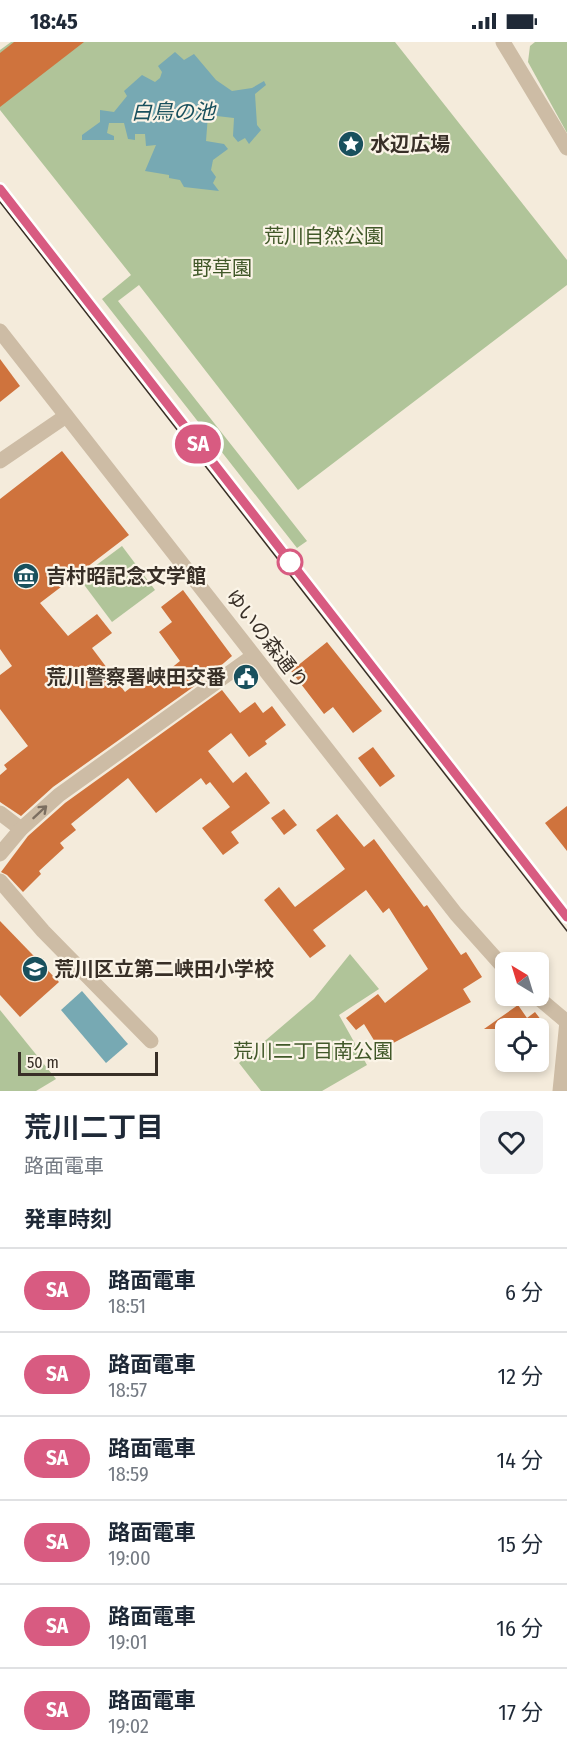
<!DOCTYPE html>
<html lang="ja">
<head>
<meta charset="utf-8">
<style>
  :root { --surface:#fff; --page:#f2f2f3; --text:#1f2937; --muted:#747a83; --line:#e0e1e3 }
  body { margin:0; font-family:"Fira Sans Condensed","Noto Sans JP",sans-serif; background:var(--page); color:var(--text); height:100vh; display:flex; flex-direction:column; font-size:22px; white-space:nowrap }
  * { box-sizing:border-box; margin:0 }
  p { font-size:20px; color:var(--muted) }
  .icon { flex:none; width:33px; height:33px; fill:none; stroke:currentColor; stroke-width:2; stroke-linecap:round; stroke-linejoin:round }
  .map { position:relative; height:1049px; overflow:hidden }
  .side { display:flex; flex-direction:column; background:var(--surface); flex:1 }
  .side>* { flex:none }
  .badge { padding:0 12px; border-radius:20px; font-size:21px; line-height:39px }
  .needle { width:39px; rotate:322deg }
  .buttons { position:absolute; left:495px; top:910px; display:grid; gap:12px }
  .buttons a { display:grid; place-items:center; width:54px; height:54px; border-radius:9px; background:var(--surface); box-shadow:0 3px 9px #0003; font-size:30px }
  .scale { position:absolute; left:18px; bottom:15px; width:140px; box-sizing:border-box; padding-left:6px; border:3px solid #382f27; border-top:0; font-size:16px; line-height:21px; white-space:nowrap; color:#382f27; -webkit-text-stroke:4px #fbf4e7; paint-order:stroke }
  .map>.badge { position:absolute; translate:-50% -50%; box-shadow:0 0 0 3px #fff }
  h2 { padding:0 24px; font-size:22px; line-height:54px }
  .round { display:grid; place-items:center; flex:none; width:63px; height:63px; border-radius:9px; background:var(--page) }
  .summary { display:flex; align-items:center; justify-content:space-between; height:102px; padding:0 24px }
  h1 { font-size:28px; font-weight:700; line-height:45px }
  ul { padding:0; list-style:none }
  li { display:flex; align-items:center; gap:18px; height:84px; padding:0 24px; border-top:2px solid var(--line) }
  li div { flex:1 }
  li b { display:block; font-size:22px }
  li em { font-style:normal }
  li .badge { min-width:66px; font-weight:700; text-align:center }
  .status { display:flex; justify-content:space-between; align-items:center; height:42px; padding:0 30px; background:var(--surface); direction:ltr }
  .status svg { height:16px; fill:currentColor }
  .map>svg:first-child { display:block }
  .green { fill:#b0c499 }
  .water { fill:#77a9b3 }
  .building { fill:#cf733d }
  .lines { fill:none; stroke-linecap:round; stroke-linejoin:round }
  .minor { stroke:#cdbca5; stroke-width:15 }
  .tertiary { stroke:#cdbca5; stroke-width:15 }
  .tram { stroke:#382f27; stroke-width:1.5 }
  .oneway { stroke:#7b6e60 }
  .line-casing { stroke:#fff; stroke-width:14 }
  .line { stroke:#d85b81; stroke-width:9 }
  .stop-dot { fill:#fff; stroke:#d85b81; stroke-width:3 }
  .labels { text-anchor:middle; stroke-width:4.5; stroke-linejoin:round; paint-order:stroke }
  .poi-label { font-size:20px; font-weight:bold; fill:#382f27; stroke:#fbf4e7; text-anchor:start }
  .park-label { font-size:20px; fill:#415829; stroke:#fbf4e7 }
  .street-label { font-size:20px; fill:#382f27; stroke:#fbf4e7 }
  .water-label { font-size:21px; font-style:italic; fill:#19505d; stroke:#fbf4e7 }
</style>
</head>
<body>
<div class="status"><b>18:45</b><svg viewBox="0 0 49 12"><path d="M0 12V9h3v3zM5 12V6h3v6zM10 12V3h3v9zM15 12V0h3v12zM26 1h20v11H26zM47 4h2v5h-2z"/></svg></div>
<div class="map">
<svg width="567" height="1049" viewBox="0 0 567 1049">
  <rect width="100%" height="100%" fill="#f4ebdb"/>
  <g class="green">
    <polygon points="11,0 395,0 567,218 567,243 298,448 139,243 118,259 307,499 297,506 102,257 131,233 0,68 0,8"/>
    <polygon points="535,0 567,0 567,91 528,20 530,4"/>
    <polygon points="122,504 155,548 112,580 79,536"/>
    <polygon points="350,912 379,947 339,973 367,1023 322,1049 261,1049 239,1021 314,957"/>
    <polygon points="0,968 56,1037 36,1049 0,1049"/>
  </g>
  <g class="water">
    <polygon points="175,10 184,18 194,12 216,38 232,49 252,46 264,39 266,43 255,52 257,83 261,88 249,102 245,96 238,100 233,94 234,76 208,73 206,99 224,102 228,107 213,118 211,128 216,135 213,141 219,149 184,145 180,138 169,136 169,133 145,129 156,103 146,104 145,92 135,92 135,98 128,97 124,81 109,81 107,91 114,94 114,98 82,98 82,93 100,80 100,68 114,70 127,54 124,49 142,33 155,40 160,36 162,30 158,24"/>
    <polygon points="82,949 128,1002 106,1021 61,968"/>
  </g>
  <g class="building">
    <polygon points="14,0 84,0 0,65 0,11"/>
    <polygon points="0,317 20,344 0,360"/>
    <polygon points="62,409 129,493 40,561 68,594 97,572 112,591 92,606 125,650 148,632 154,640 180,619 159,590 172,580 161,565 183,548 232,614 210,633 53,745 21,774 0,760 0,733 7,727 4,723 28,704 0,667 0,633 12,624 0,607 0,457"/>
    <polygon points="327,600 382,669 353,691 333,665 324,672 291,629"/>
    <polygon points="222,648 240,671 255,660 263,671 272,664 286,683 265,699 267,702 249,715 231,691 208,709 233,741 246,730 270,761 231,790 239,801 223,813 202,786 230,765 210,740 206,743 201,736 156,771 128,736 71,782 76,788 60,801 64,806 39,829 41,832 23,850 7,833 1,830 28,794 65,761"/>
    <polygon points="373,705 395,734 380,745 358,716"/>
    <polygon points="567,764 567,809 545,781"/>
    <polygon points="284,767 297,783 284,793 271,776"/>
    <polygon points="337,772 364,805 374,797 424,865 427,863 461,913 466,910 482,935 463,947 471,960 380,1008 364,982 356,988 346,976 378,952 385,961 428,927 389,866 383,871 366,848 313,888 326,904 310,916 264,858 279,845 295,865 345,827 316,788"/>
    <polygon points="0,879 59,940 20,975 0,953"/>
    <polygon points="518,963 527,976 535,970 548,987 484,987"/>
  </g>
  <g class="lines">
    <g class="minor">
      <polyline points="503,0 567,106"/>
      <polyline points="0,419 66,374"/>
      <polyline points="0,771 21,787"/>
      <polyline points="0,812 21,787 59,753 253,614"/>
      <polyline points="0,839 43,889 151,999"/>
      <polyline points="560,1049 567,979"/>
    </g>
    <g class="tertiary">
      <polyline points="0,289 456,872 506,928"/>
      <polyline points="536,954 567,980"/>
    </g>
    <g class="tram">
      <polyline points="0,147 15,166"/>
      <polyline points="0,160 567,889"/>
    </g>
  </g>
  <defs><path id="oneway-shaft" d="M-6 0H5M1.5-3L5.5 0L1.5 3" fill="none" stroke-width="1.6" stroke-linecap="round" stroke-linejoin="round" transform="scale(1.5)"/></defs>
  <use class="oneway" href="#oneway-shaft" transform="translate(40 770) rotate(-43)"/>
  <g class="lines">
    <g class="line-casing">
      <polyline id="line" points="0,147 567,875"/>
    </g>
    <use href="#line" class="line"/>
  </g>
  <defs>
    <g id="sight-disc" transform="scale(1.35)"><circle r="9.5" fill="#19505d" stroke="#fbf4e7"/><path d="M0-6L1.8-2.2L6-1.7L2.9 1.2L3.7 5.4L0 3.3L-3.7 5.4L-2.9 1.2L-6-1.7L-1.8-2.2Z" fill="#fff"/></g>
    <g id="museum-disc" transform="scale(1.35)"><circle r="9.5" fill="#19505d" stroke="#fbf4e7"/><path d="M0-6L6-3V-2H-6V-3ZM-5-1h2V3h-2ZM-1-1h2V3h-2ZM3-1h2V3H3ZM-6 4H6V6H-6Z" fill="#fff"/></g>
    <g id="civic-disc" transform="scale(1.35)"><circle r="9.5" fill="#19505d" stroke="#fbf4e7"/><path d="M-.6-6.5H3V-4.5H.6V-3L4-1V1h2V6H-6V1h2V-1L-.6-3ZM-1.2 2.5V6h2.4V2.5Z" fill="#fff"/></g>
    <g id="school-disc" transform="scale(1.35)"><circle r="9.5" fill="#19505d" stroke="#fbf4e7"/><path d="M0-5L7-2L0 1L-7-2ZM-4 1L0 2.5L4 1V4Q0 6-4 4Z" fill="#fff"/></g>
  </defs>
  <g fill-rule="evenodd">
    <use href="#sight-disc" x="351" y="102"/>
    <use href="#museum-disc" x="26" y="534"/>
    <use href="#civic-disc" x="246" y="635"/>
    <use href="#school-disc" x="35" y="927"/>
  </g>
  <circle class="stop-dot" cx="290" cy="520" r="12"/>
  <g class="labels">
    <g class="poi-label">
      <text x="370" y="109">水辺広場</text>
      <text x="46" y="541">吉村昭記念文学館</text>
      <text x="226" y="642" text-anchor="end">荒川警察署峡田交番</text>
      <text x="54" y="934">荒川区立第二峡田小学校</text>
    </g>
    <g class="park-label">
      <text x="324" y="201">荒川自然公園</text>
      <text x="222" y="233">野草園</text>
      <text x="313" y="1016">荒川二丁目南公園</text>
    </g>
    <g class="street-label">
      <text transform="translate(267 597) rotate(52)" y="7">ゆいの森通り</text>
    </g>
    <g class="water-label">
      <text x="173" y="77">白鳥の池</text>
    </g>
  </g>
</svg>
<div class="buttons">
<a><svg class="needle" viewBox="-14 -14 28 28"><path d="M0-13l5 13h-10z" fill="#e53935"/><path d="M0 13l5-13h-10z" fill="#747a83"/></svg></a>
<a><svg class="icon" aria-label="locate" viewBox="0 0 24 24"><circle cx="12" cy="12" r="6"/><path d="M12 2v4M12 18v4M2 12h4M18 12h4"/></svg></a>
</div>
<div class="scale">50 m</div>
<b class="badge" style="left:198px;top:402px;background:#d85b81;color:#fff">SA</b>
</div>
<section class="side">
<div class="summary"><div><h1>荒川二丁目</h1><p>路面電車</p></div><a class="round"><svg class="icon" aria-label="heart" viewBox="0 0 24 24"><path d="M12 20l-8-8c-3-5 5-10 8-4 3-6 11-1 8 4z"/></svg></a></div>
<h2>発車時刻</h2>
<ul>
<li><span class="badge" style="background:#d85b81;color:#fff">SA</span><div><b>路面電車</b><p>18:51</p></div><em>6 分</em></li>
<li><span class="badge" style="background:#d85b81;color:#fff">SA</span><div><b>路面電車</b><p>18:57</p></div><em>12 分</em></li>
<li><span class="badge" style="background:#d85b81;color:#fff">SA</span><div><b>路面電車</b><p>18:59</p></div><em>14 分</em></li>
<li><span class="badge" style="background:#d85b81;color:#fff">SA</span><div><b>路面電車</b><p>19:00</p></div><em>15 分</em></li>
<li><span class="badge" style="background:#d85b81;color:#fff">SA</span><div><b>路面電車</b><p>19:01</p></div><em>16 分</em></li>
<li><span class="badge" style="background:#d85b81;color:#fff">SA</span><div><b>路面電車</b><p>19:02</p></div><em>17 分</em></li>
</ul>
</section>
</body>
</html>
